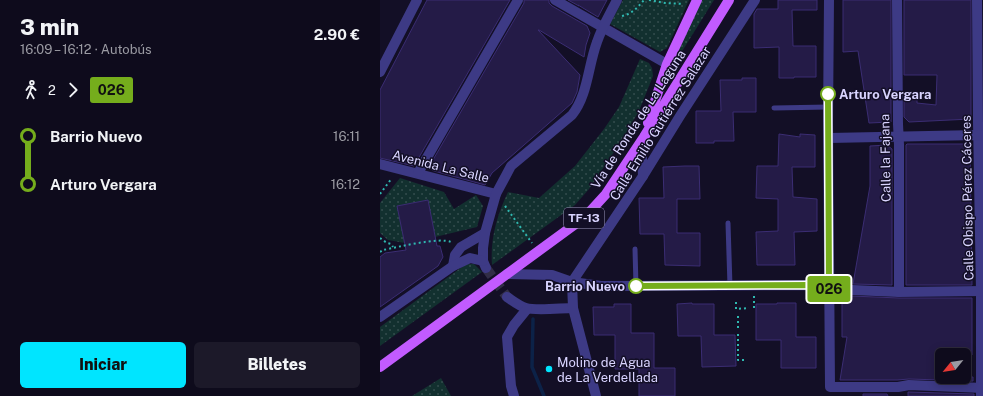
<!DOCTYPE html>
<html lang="es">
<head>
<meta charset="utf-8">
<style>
  :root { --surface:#0e0b1c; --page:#1c1929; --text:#f1f3f6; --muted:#9b9ba3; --line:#2e2b3b; --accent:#00e5ff }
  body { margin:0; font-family:"Public Sans",sans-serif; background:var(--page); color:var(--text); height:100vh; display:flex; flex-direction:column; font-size:15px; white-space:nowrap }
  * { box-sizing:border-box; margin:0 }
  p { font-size:13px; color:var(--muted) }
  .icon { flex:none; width:22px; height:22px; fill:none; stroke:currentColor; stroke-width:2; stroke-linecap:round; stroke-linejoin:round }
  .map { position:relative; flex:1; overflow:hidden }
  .sheet { display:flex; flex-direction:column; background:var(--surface); width:380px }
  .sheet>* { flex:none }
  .badge { padding:0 8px; border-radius:3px; font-size:14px; line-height:26px }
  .needle { width:26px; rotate:240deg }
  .fabs { position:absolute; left:555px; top:348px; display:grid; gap:8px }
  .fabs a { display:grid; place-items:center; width:36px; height:36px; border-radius:6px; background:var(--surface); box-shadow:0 2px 10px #0003,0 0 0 1px var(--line); font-size:20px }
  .map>.badge { position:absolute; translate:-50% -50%; box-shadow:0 0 0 2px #fff }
  .legs { display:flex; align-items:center; gap:6px; height:44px; padding:0 20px; font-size:13px }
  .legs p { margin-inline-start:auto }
  .headline { display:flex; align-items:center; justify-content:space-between; height:68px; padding:0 20px }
  h1 { font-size:22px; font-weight:800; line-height:30px }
  .action { display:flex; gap:8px; margin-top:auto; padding:8px 20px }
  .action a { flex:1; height:46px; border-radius:6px; background:var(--accent); color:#111; font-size:16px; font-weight:800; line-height:46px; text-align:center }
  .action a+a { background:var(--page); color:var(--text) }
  ul { padding:0 20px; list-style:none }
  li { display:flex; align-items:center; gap:14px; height:48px; font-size:15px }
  li i { display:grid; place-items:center; width:6px; height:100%; margin:0 5px; background:currentColor }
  li i::after { content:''; width:10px; height:10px; margin:-5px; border:3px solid; border-radius:50%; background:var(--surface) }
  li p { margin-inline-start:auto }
  li:first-child i { background:linear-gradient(#0000 50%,currentColor 0) }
  li:last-child i { background:linear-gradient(currentColor 50%,#0000 0) }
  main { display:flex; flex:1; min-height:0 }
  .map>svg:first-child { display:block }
  .green { fill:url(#green-dots) }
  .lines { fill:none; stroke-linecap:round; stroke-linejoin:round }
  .stream { stroke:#0c2248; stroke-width:3.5 }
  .building { fill:#241b47; stroke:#3b2d73 }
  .street-tunnel { stroke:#312d47; stroke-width:10; stroke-dasharray:10 5; stroke-linecap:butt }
  .path { stroke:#2fb8b0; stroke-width:2; stroke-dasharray:2 3; stroke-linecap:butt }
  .lane { stroke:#3d3a85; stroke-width:5 }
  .street { stroke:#3d3a85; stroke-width:10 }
  .primary { stroke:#c25bff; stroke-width:10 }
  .line-1-casing { stroke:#fff; stroke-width:9 }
  .line-1 { stroke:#75ad1c; stroke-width:6 }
  .stop-1-dot { fill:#fff; stroke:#75ad1c; stroke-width:2 }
  .poi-dot { fill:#00e5ff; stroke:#130f26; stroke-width:1.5 }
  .labels { text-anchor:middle; stroke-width:3; stroke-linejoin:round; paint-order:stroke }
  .shield { fill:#130f26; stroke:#9e99be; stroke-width:1 }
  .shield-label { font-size:12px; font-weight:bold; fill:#d9d4ff }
  .stop-label { font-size:13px; font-weight:bold; fill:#d9d4ff; stroke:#130f26; text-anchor:start }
  .street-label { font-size:13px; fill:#d9d4ff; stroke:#130f26 }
  .poi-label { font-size:13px; fill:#d9d4ff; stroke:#130f26; text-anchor:start }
</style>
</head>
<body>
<main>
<section class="sheet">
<div class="headline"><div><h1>3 min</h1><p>16:09 – 16:12 · Autobús</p></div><b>2.90 €</b></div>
<div class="legs"><svg class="icon" aria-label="walk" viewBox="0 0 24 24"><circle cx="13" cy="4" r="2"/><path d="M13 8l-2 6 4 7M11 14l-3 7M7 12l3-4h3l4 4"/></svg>2<svg class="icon" aria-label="forward" viewBox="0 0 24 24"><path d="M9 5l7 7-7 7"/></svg><b class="badge" style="background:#75ad1c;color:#111">026</b></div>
<ul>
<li><i style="color:#75ad1c"></i><b>Barrio Nuevo</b><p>16:11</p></li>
<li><i style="color:#75ad1c"></i><b>Arturo Vergara</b><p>16:12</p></li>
</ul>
<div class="action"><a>Iniciar</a><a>Billetes</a></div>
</section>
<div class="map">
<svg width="603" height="396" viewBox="0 0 603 396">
  <defs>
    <pattern id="green-dots" width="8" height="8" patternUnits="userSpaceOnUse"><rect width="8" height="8" fill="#12302f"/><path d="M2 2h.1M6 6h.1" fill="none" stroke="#344d4e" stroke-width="1.8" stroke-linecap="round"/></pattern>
  </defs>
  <rect width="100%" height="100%" fill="#130f26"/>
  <g class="green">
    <polygon points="243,0 309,0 287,48 280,52 230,24"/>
    <polygon points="322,0 334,0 301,53 299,49"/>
    <path d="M260 59 269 63 272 68 273 76 259 111 240 143 209 189 195 205 112 265C110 239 117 215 128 192L159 198 195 166 224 129 239 107Z"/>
    <polygon points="20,178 64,192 74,209 96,195 103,206 97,227 55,237 48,200 17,206 25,243 8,240 0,233 0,203"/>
    <polygon points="86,264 94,264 102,272 0,346 0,327"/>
    <polygon points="61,378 71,396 32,396"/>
  </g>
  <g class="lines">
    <polyline class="stream" points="153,319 152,367 164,396"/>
  </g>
  <g class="building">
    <polygon points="47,0 130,0 34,166 0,158 0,90"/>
    <polygon points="144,0 169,0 169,3 172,6 207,26 210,33 206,45 204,57 159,30 158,30 200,75 197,92 192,103 112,173 105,185 54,171 52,170 50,165 144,3"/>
    <polygon points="188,0 227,0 218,17 198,5 199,6"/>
    <polygon points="398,0 437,0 437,10 412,10 413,46 436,46 436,77 414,77 414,78 399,78 399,47 374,48 374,14 377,9 398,9"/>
    <polygon points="463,0 511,0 511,122 489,123 478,51 463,52"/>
    <polygon points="524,0 591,0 591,119 529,122 524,117 524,100 537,99 537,103 556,105 557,75 524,75"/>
    <polygon points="362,78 376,78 376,112 353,112 354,141 334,141 334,143 316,143 316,111 341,111 340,80 362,80"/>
    <polygon points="399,134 420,137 420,134 435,135 435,167 412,167 413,197 437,199 437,231 414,232 415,265 377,265 376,232 398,231 398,199 376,198 377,166 398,166"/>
    <polygon points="527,144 590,144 592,285 526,285 526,145"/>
    <polygon points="507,145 512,149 512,285 473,284 490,186 490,146"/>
    <polygon points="305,166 319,166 320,199 297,199 297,233 320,233 320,266 285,265 284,234 260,234 259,198 284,198 283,167"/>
    <polygon points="48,200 57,246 60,246 63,257 58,266 0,307 0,257 5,253 26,250 17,206"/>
    <polygon points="471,296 519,298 592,298 592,355 562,355 562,377 593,377 593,381 529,379 517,380 460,380 467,337 462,337 462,301 470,301"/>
    <polygon points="312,303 312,304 334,304 334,335 355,335 356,366 322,367 321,336 298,336 297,304"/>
    <polygon points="397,303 416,303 416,337 436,337 436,368 401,368 401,340 376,340 376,304 397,304"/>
    <polygon points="234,304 251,304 251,333 274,333 274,368 295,368 295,396 259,396 259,369 235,369 235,335 214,335 213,307 234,307"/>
    <polygon points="528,392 594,394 594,396 528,396"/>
    <polygon points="483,394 507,394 508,396 483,396"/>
  </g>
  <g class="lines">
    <polyline class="street-tunnel" points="106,268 127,297"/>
    <g class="path">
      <polyline points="269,0 285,3 303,4"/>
      <path d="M242 16C252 14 258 7 264 0"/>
      <polyline points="0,194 12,178"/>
      <polyline points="125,206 152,243"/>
      <polyline points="0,238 7,243 11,244 13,247"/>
      <path d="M0 252 3 250C18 247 59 237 71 242"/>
      <polyline points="374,296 374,309"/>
      <polyline points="356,302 356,309 369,308"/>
      <polyline points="358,328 358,315"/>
      <polyline points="358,334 358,360 364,360"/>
    </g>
    <g class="lane">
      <polyline points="394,108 448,107"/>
      <polyline points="348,223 350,286"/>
      <polyline points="255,249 256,286"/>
    </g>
    <g class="street">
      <polyline points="175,0 287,64"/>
      <polyline points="449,0 448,121 450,387 518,387 529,385 603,388"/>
      <polyline points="517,0 518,124 519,145 519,292"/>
      <polyline points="597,0 598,122 601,291 601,396"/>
      <polyline points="0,72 37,0"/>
      <polyline points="449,138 598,135 603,136"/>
      <polyline points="261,142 263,176"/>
      <polyline points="0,164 116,194"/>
      <polyline points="38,173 138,0"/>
      <polyline points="73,266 75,255 81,247 105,233"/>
      <path d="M106 268 103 261V248L105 233 116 194 131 166 192 115C208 95 208 66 217 42 222 27 230 14 237 0"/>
      <polyline points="127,274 172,275 192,282 221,286 432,285 449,289 519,292 603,291"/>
      <path d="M127 297C133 301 139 306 146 308 156 311 182 308 193 308"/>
      <polyline points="0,317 73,266 90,258 103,261"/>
      <polyline points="134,396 131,386 127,337 134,325 147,309"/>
      <polyline points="216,396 193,308 192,282 263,176 300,116 375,0"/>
    </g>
    <g class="primary">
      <polyline points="268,123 287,64 317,0"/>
      <polyline points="0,367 205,217 226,194 264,137 349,0"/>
    </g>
  </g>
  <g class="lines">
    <g class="line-1-casing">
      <polyline id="line-1" points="256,286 432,285 449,289 448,94"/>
    </g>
    <use href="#line-1" class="line-1"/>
  </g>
  <g class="stop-1-dot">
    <circle cx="448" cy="94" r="7"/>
    <circle cx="256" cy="286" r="7"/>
  </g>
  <circle class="poi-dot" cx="169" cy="369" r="4"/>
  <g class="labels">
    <rect class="shield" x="184" y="208" width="40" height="20" rx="3"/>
    <g class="shield-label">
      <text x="204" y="222">TF-13</text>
    </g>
    <g class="stop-label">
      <text x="459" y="99">Arturo Vergara</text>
      <text x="245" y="291" text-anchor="end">Barrio Nuevo</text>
    </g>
    <g class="street-label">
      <text transform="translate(258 119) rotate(-57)" y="5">Vía de Ronda de La Laguna</text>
      <text transform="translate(280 123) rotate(-58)" y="5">Calle Emilio Gutiérrez Salazar</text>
      <text transform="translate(505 158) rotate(-91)" y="5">Calle la Fajana</text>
      <text transform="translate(61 166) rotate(14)" y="5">Avenida La Salle</text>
      <text transform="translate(587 198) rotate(-91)" y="5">Calle Obispo Pérez Cáceres</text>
    </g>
    <g class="poi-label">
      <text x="177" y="367">Molino de Agua<tspan x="177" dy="15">de La Verdellada</tspan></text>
    </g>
  </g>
</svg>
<div class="fabs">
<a><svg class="needle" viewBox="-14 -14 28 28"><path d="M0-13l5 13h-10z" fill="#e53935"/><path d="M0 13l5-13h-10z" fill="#9b9ba3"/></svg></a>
</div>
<b class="badge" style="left:449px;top:289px;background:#75ad1c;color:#111">026</b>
</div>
</main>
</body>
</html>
